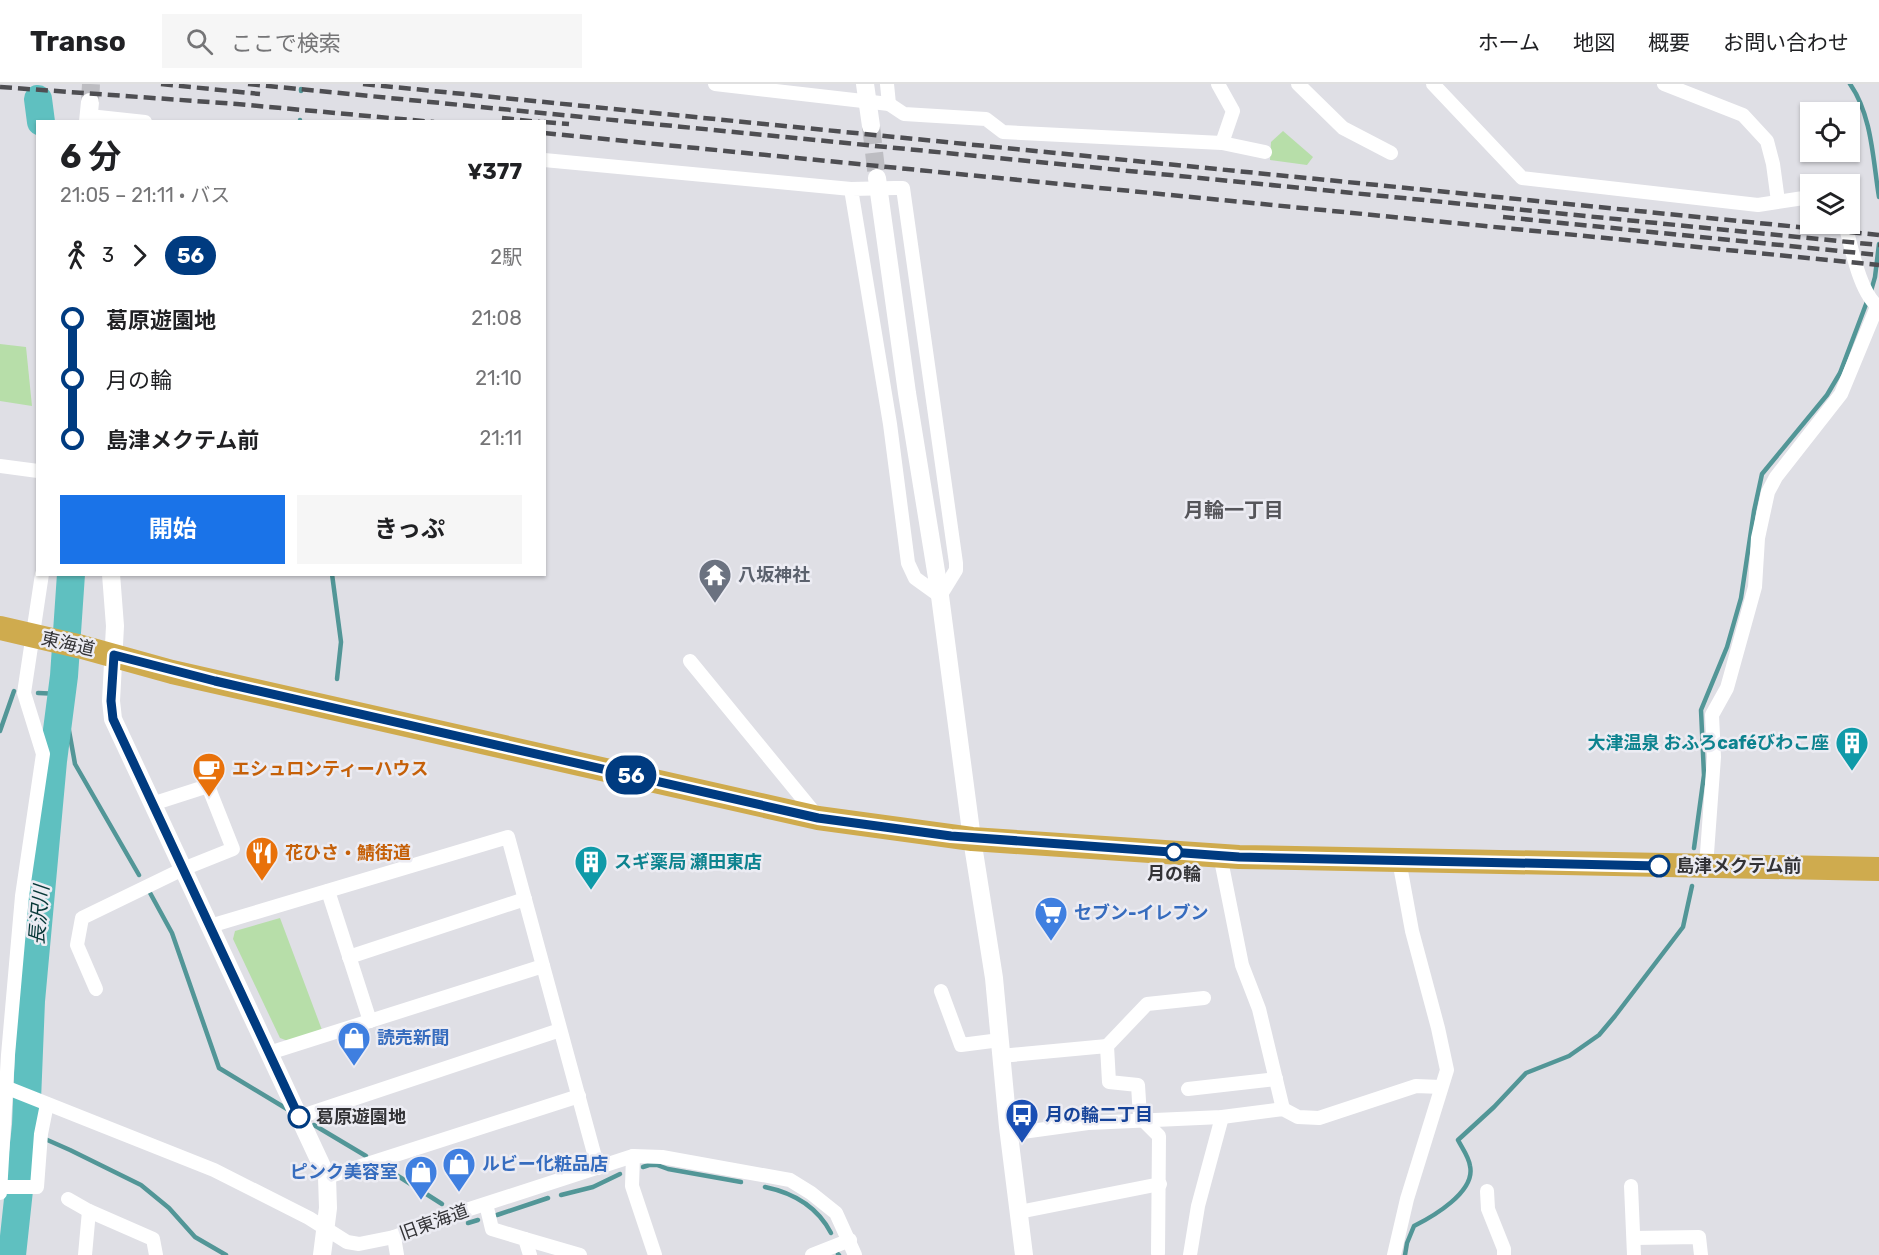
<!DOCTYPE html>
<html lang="ja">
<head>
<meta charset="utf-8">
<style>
  :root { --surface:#fff; --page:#f6f6f6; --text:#202124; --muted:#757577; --line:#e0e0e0; --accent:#1a73e8 }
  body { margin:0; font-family:Rubik,"Noto Sans JP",sans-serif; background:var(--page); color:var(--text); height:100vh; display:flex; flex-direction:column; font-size:22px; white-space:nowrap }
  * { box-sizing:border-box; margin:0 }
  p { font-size:20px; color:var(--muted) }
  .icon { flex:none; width:33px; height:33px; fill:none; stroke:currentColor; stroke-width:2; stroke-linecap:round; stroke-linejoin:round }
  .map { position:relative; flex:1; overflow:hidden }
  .drawer { position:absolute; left:36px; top:36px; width:510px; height:456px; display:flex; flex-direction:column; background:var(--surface); border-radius:0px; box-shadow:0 2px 4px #0004 }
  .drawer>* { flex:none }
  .badge { padding:0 12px; border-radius:20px; font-size:21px; line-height:39px }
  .buttons { position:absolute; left:1800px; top:18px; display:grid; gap:12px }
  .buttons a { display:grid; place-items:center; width:60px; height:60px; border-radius:0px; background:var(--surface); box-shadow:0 2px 4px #0004; font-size:30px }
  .map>.badge { position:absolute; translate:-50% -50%; box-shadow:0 0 0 3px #fff }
  .legs { display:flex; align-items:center; gap:9px; height:66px; padding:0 24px; font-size:20px }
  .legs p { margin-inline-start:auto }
  .summary { display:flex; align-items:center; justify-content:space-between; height:102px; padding:0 24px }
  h1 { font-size:33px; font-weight:700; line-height:45px }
  .action { display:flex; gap:12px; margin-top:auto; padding:12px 24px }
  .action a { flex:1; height:69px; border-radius:0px; background:var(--accent); color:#fff; font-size:24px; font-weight:700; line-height:69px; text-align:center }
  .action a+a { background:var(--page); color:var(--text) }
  ul { padding:0 24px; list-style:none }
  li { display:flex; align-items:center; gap:21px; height:60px; font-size:22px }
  li i { display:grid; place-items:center; width:9px; height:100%; margin:0 8px; background:currentColor }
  li i::after { content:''; width:15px; height:15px; margin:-8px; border:4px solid; border-radius:50%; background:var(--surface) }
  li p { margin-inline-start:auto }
  li:first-child i { background:linear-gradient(#0000 50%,currentColor 0) }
  li:last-child i { background:linear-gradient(currentColor 50%,#0000 0) }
  header { display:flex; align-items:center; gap:36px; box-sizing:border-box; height:84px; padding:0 30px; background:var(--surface); border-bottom:2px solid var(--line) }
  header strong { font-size:28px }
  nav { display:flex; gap:33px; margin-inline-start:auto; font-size:21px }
  .search { width:420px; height:54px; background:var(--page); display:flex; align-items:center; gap:15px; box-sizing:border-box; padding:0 21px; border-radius:0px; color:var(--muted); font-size:22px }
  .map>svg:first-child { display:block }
  .green { fill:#b7dea9 }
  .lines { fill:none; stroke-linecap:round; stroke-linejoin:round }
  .stream { stroke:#529697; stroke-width:4.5 }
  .river { stroke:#5fc0c0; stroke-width:28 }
  .tertiary-tunnel { stroke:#bdbdc2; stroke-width:18; stroke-dasharray:18 9; stroke-linecap:butt }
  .minor { stroke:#fff; stroke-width:14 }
  .tertiary { stroke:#fff; stroke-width:18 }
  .trunk { stroke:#cfab4e; stroke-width:24 }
  .rail { stroke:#4e4e52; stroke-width:4.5; stroke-dasharray:12 6; stroke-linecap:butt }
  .line-1-casing { stroke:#fff; stroke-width:14 }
  .line-1 { stroke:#003b80; stroke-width:9 }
  .stop-1-dot { fill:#fff; stroke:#003b80; stroke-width:3 }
  .labels { text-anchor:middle; stroke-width:5; stroke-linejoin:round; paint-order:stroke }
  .worship-label { font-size:18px; font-weight:bold; fill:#5b616d; stroke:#ececf3; text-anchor:start }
  .street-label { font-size:18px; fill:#333336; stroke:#ececf3 }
  .culture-label { font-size:18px; font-weight:bold; fill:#0d838f; stroke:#ececf3; text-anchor:end }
  .food-label { font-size:18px; font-weight:bold; fill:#c56008; stroke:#ececf3; text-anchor:start }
  .stop-label { font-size:18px; font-weight:bold; fill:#333336; stroke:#ececf3; text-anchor:start }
  .shop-label { font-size:18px; font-weight:bold; fill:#366cbe; stroke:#ececf3; text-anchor:start }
  .transit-label { font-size:18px; font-weight:bold; fill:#164399; stroke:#ececf3; text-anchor:start }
  .neighbourhood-label { font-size:20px; font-weight:bold; fill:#55555a; stroke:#ececf3 }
  .water-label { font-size:20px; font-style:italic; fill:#073838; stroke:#ececf3 }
</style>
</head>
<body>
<header>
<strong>Transo</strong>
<div class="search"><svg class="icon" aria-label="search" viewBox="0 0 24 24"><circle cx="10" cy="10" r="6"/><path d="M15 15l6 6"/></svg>ここで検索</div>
<nav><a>ホーム</a><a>地図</a><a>概要</a><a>お問い合わせ</a></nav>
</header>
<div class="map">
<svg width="1879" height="1171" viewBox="0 0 1879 1171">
  <rect width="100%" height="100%" fill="#dfdfe5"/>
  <g class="green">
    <polygon points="1283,47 1313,73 1307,81 1270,76 1271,58"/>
    <polygon points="0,260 26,263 32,322 0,317"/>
    <polygon points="280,834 322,946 288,957 280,954 233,855 235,847"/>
  </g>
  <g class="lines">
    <g class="stream">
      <path d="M1850 0C1872 31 1873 77 1879 113"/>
      <polyline points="301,7 301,5"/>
      <polyline points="300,38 300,36"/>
      <polyline points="1871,207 1875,193 1879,160"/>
      <polyline points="332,490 341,558 337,595"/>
      <polyline points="38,609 61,610"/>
      <polyline points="61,616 68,641 75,680 139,791"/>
      <polyline points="0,647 14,607"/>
      <polyline points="1694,764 1704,691 1701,626 1727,563 1741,514 1754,427 1762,390 1827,311 1840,289 1868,215"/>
      <polyline points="149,807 172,849 219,984 287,1025"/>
      <polyline points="314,1041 366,1072"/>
      <polyline points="18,1043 70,1066 141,1101 169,1124 195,1153 226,1171"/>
      <polyline points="643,1083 649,1081 657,1081 668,1085 741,1098"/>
      <polyline points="387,1085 442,1120"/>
      <path d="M765 1103C794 1109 817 1122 831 1149"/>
      <polyline points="561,1111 593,1103 620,1090"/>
      <polyline points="497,1131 548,1114"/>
      <polyline points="468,1139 478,1136"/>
      <polyline points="838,1170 839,1171"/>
      <path d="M1405 1171 1407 1159 1414 1142C1432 1133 1476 1108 1470 1082 1469 1073 1462 1064 1458 1056L1494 1023 1526 989 1569 972 1599 951 1615 932 1683 843 1692 802"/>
    </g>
    <g class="river">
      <polyline points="38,15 41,38"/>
      <polyline points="12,1171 26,1041 31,917 53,677 64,592 71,490"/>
    </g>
    <g class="tertiary-tunnel">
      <polyline points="90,18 91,0"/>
      <polyline points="871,42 877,94"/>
    </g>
    <g class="minor">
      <polyline points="715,0 889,20 904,30 986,35 1003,48 1222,59 1265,68"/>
      <polyline points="887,0 889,20"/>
      <polyline points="1218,0 1233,27 1222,59"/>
      <polyline points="1298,0 1343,44 1391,69"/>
      <polyline points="1433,0 1522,94 1758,121 1810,113"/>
      <polyline points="1664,0 1743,31 1767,57 1773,80 1778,117"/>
      <polyline points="89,32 145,38"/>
      <polyline points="544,76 851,105"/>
      <polygon points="895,104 903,104 956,479 956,486 940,512 915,494 908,479 890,340 851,105"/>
      <path d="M1845 140C1851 161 1860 211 1879 223"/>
      <polyline points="0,382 38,387"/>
      <polyline points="690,577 817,732"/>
      <polyline points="1220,771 1242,881 1259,925 1283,1025"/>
      <polyline points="1706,783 1714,673 1712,631 1727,604 1755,503 1758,454 1768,408 1776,393 1841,310 1877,223"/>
      <polyline points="328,807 370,937"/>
      <polyline points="210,842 508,753 598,1084"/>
      <polyline points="349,873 525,815"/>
      <polyline points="96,905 77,861 82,834 183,785 233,765 208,702 152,720"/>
      <polyline points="941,907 961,961 1000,956"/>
      <polyline points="1107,962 1147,920 1204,914"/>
      <polyline points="269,969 543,882"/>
      <polyline points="1001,972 1107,962 1109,998 1138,1001 1140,1033 1159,1052 1158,1169"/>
      <polyline points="0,1001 214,1086 309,1134 347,1158 359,1160 394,1153 451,1131 633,1072 662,1073 790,1096 811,1109 836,1129 855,1171"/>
      <polyline points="1188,1005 1276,995"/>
      <polyline points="299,1033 560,946"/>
      <polyline points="1009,1050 1088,1039 1222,1033 1283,1025 1298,1033 1319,1034 1416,1002 1441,1003"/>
      <polyline points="633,1072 632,1102 655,1171"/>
      <polyline points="327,1093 579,1012"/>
      <polyline points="1631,1102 1634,1171"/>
      <polyline points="0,1103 37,1103 41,1050 47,1020"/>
      <polyline points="1487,1107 1488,1125 1504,1165 1504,1171"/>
      <polyline points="0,1109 8,971 22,812 43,670 24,609 42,490"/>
      <polyline points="68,1115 89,1127 153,1155 156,1171"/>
      <polyline points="486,1120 492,1145 525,1155 530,1171"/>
      <polyline points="1019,1128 1160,1100"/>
      <polyline points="394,1153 397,1171"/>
      <polyline points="1634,1154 1699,1153 1701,1171"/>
      <polyline points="525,1155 580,1171"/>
      <polyline points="85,1171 89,1127"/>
      <polyline points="812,1171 850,1156"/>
      <polyline points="1190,1171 1198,1122 1222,1033"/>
      <polyline points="1394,1171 1407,1115 1447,986 1438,944 1412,847 1399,776"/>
    </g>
    <g class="tertiary">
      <polyline points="865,0 871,42"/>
      <polyline points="88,38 90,18"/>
      <polyline points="877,94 907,309 940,512 972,755 994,894 1008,1043 1024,1171"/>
      <polyline points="111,490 115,542 111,617 113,635 327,1093 328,1124 322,1171"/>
    </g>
    <polyline class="trunk" points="0,544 82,563 172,588 818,734 972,755 1239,773 1879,785"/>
    <g class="rail">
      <polyline points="161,0 260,10"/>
      <polyline points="248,0 1879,161"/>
      <polyline points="363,0 1879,151"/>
      <polyline points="0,3 237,20 434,38"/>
      <polyline points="502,34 540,38"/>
      <polyline points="544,38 569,40"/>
      <polyline points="544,49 1879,181"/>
      <polyline points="1503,133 1879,171"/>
    </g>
  </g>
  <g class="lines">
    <g class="line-1-casing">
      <polyline id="line-1" points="299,1033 113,635 111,617 114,571 215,597 818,734 951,752 1239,773 1659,782"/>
    </g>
    <use href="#line-1" class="line-1"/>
  </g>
  <defs>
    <g id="temple-pin" transform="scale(1.725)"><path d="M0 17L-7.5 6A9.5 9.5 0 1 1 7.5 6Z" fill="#6b7280" stroke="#ececf3"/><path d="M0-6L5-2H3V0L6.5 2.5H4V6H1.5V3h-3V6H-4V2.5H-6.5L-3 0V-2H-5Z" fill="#fff"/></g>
    <g id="building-pin" transform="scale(1.725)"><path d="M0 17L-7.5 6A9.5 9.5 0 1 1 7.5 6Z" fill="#0f9aa8" stroke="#ececf3"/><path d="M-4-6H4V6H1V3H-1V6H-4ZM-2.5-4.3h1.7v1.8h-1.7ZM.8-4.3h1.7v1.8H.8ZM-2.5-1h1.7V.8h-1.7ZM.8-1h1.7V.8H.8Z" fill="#fff"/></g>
    <g id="cafe-pin" transform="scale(1.725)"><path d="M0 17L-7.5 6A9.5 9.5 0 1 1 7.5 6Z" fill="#e8710a" stroke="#ececf3"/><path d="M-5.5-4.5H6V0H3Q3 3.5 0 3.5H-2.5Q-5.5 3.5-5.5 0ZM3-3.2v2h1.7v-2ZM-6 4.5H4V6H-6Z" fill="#fff"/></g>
    <g id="restaurant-pin" transform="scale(1.725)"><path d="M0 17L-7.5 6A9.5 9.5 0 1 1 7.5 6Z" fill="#e8710a" stroke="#ececf3"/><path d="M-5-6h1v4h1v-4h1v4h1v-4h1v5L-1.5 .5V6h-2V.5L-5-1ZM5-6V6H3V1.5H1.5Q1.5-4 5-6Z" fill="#fff"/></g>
    <g id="supermarket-pin" transform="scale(1.725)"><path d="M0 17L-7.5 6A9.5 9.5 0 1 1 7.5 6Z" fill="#3f7fe0" stroke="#ececf3"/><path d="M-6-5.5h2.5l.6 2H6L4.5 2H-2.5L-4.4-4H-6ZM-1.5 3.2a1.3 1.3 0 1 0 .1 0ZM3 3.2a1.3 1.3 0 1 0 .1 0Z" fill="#fff"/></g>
    <g id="shop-pin" transform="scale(1.725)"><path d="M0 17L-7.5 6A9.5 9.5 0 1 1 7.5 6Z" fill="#3f7fe0" stroke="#ececf3"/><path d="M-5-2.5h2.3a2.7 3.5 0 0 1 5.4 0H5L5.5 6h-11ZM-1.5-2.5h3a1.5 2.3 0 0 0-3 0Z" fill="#fff"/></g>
    <g id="bus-pin" transform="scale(1.725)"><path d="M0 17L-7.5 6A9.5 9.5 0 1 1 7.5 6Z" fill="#1a4fb4" stroke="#ececf3"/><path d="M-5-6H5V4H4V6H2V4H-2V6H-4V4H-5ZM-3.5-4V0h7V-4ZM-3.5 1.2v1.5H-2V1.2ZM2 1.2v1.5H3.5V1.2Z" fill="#fff"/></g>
  </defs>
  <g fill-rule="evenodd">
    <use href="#temple-pin" x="715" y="491"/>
    <use href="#building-pin" x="1852" y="659"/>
    <use href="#cafe-pin" x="209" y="685"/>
    <use href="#restaurant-pin" x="262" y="769"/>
    <use href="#building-pin" x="591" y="778"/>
    <use href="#supermarket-pin" x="1051" y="829"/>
    <use href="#shop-pin" x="354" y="954"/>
    <use href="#bus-pin" x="1022" y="1031"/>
    <use href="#shop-pin" x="459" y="1080"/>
    <use href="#shop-pin" x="421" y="1088"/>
  </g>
  <g class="stop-1-dot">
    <circle cx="1174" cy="768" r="8"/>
    <circle cx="1659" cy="782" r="10"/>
    <circle cx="299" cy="1033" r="10"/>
  </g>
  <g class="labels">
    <g class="worship-label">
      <text x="738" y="497">八坂神社</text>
    </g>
    <g class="street-label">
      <text transform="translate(68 560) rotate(13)" y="6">東海道</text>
      <text transform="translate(434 1138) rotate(-20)" y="6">旧東海道</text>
    </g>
    <g class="culture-label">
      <text x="1829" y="665">大津温泉 おふろcaféびわこ座</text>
      <text x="614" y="784" text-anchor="start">スギ薬局 瀬田東店</text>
    </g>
    <g class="food-label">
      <text x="232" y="691">エシュロンティーハウス</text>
      <text x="285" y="775">花ひさ・鯖街道</text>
    </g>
    <g class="stop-label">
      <text x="1676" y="788">島津メクテム前</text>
      <text x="1174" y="796" text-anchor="middle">月の輪</text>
      <text x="316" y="1039">葛原遊園地</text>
    </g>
    <g class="shop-label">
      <text x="1074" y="835">セブン-イレブン</text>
      <text x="377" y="960">読売新聞</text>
      <text x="482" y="1086">ルビー化粧品店</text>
      <text x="398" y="1094" text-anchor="end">ピンク美容室</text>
    </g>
    <g class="transit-label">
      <text x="1045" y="1037">月の輪二丁目</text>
    </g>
    <g class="neighbourhood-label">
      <text x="1234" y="433">月輪一丁目</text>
    </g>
    <g class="water-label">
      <text transform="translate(39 831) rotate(-85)" y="7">長沢川</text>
    </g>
  </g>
</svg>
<div class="buttons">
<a><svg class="icon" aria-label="locate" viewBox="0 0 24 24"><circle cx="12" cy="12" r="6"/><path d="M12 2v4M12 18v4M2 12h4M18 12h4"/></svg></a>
<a><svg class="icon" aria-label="layers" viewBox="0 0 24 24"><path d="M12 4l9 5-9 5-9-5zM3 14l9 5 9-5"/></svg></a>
</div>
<b class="badge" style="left:631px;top:691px;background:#003b80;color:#fff">56</b>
<section class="drawer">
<div class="summary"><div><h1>6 分</h1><p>21:05 – 21:11 · バス</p></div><b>¥377</b></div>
<div class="legs"><svg class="icon" aria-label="walk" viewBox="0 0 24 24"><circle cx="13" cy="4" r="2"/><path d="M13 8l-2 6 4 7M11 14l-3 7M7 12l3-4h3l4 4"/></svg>3<svg class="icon" aria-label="forward" viewBox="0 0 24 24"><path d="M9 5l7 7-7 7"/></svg><b class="badge" style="background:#003b80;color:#fff">56</b><p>2駅</p></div>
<ul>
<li><i style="color:#003b80"></i><b>葛原遊園地</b><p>21:08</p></li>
<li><i style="color:#003b80"></i><span>月の輪</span><p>21:10</p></li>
<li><i style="color:#003b80"></i><b>島津メクテム前</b><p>21:11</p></li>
</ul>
<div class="action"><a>開始</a><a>きっぷ</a></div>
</section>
</div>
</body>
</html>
